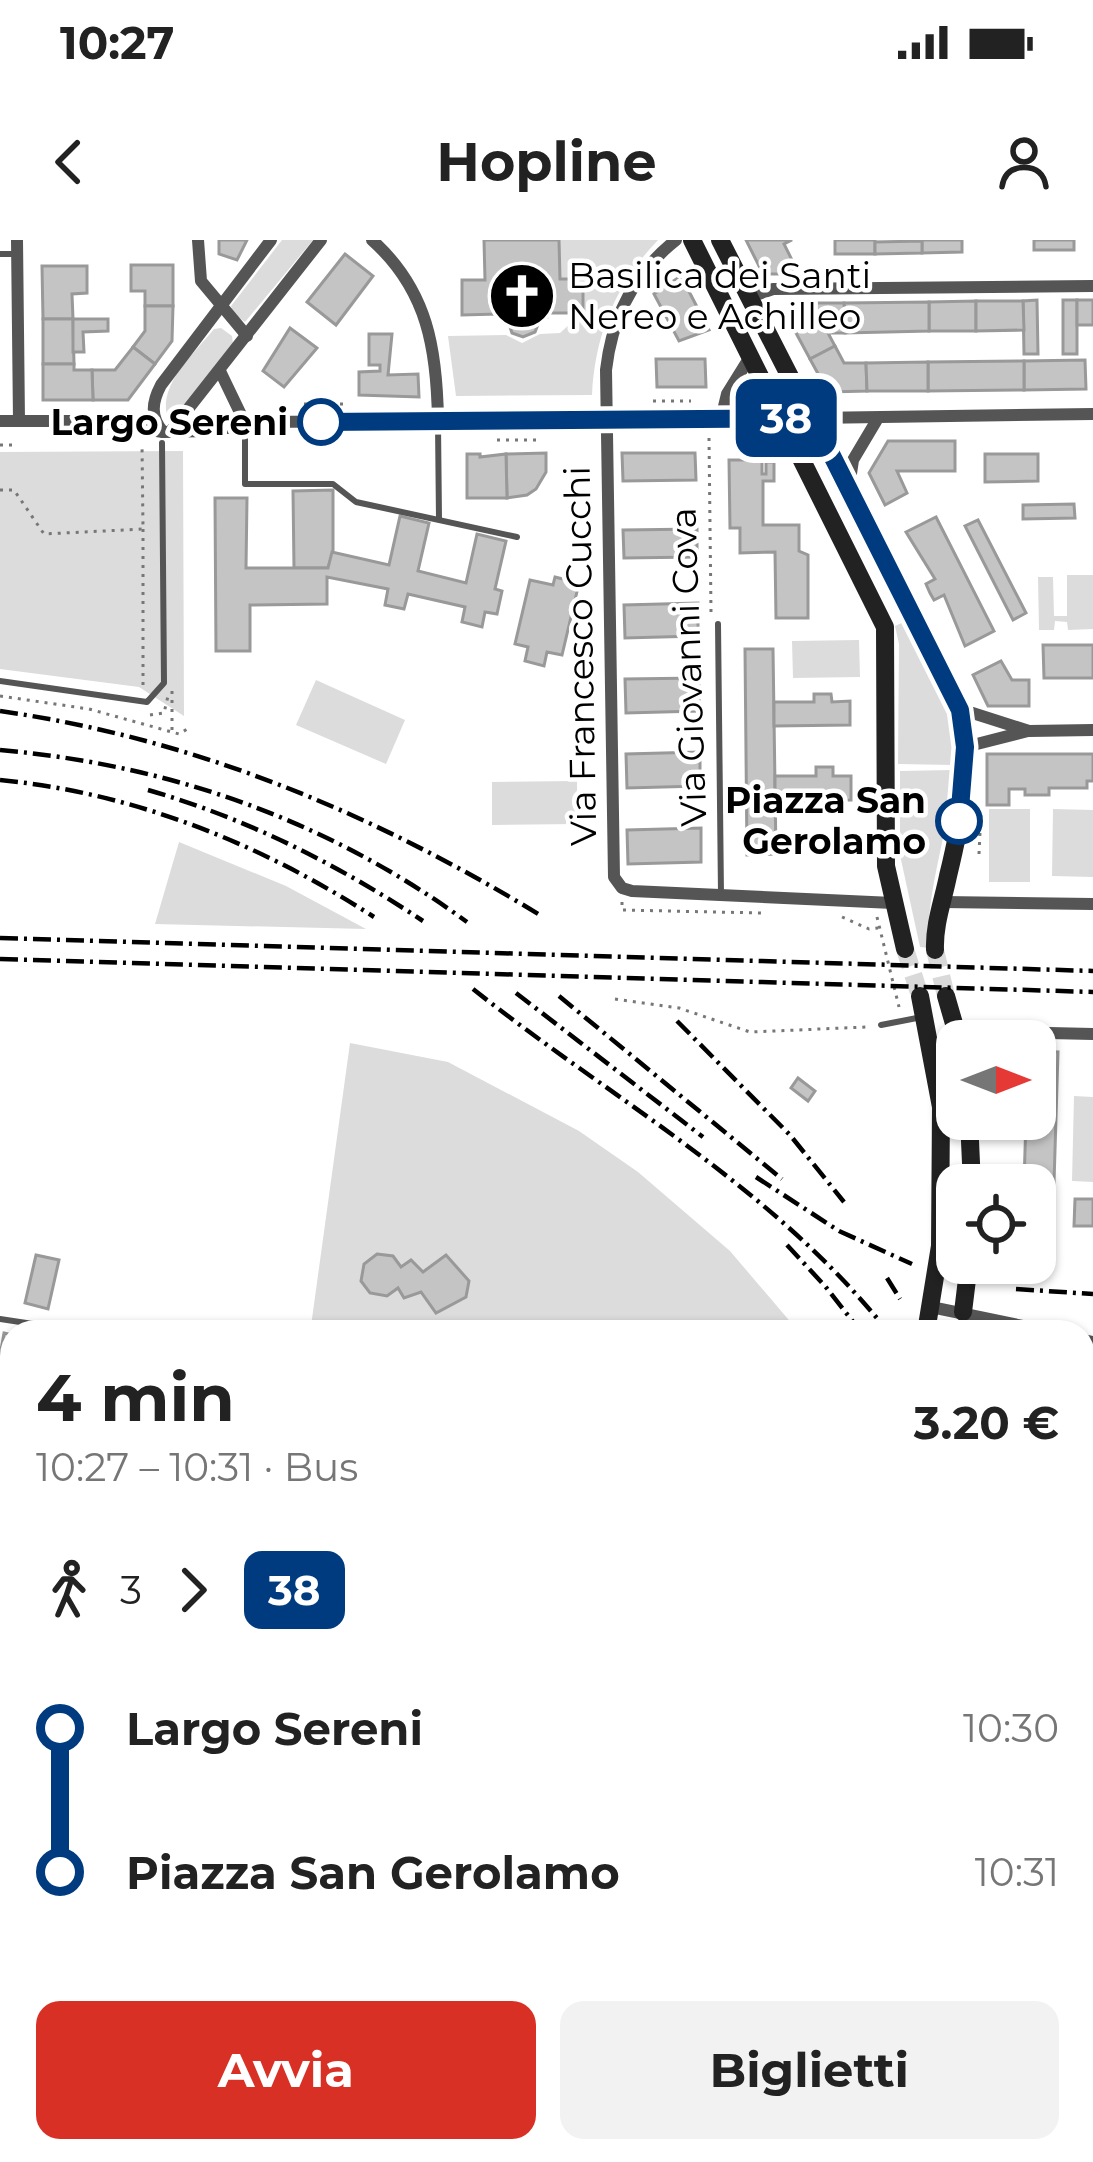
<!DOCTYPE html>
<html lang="it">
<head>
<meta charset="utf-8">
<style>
  :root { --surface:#fff; --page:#f2f2f2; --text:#222; --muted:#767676; --accent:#d93025 }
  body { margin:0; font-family:Montserrat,sans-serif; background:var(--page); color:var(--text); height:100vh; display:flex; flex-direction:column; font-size:45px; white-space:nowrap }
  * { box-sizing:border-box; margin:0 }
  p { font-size:39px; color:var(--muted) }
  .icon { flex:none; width:66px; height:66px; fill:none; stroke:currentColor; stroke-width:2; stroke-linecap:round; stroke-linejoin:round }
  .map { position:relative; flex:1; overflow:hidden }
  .drawer { position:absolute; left:0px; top:1080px; width:1095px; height:843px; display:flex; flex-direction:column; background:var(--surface); border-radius:36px 36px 0 0; box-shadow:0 3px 9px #0004 }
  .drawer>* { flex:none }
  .badge { padding:0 24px; border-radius:18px; font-size:42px; line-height:78px }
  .needle { width:78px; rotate:90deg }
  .controls { position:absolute; left:936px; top:780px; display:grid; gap:24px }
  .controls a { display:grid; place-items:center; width:120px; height:120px; border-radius:24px; background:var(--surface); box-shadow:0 3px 9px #0004; font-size:60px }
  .map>.badge { position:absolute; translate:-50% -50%; box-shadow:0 0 0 6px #fff }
  .legs { display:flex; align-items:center; gap:18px; height:132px; padding:0 36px; font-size:39px }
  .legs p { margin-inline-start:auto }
  .summary { display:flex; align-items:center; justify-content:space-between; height:204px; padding:0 36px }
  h1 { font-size:66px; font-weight:700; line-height:90px }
  .cta { display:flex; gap:24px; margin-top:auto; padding:24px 36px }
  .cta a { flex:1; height:138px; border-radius:24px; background:var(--accent); color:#fff; font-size:48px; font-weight:700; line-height:138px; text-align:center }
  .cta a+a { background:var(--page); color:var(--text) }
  ul { padding:0 36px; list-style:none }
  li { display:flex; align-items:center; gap:42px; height:144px; font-size:45px }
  li i { display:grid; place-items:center; width:18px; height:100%; margin:0 15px; background:currentColor }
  li i::after { content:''; width:30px; height:30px; margin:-15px; border:9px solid; border-radius:50%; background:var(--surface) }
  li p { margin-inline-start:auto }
  li:first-child i { background:linear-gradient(#0000 50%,currentColor 0) }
  li:last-child i { background:linear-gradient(currentColor 50%,#0000 0) }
  .status { display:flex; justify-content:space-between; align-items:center; height:84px; padding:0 60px; background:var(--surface); direction:ltr }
  .status svg { height:33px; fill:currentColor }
  header { display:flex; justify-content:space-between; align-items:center; height:156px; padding:0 36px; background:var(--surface); font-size:54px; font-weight:700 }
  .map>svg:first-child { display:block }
  .green { fill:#dcdcdc }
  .building { fill:#c4c4c4; stroke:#999; stroke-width:3 }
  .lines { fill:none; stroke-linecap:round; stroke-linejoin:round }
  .secondary-tunnel { stroke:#d9d9d9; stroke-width:18; stroke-dasharray:18 9; stroke-linecap:butt }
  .path { stroke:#777; stroke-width:3; stroke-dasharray:3 6; stroke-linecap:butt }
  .lane { stroke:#555; stroke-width:6 }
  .street { stroke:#555; stroke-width:12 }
  .secondary { stroke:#222; stroke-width:18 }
  .rail { stroke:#000; stroke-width:4.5; stroke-dasharray:18 6 3 6; stroke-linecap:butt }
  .secondary-bridge { stroke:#222; stroke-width:18 }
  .line-1-casing { stroke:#fff; stroke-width:27 }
  .line-1 { stroke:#003b80; stroke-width:18 }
  .stop-1-dot { fill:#fff; stroke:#003b80; stroke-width:6 }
  .labels { text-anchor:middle; stroke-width:9; stroke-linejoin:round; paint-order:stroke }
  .poi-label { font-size:36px; fill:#000; stroke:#fff; text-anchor:start }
  .stop-label { font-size:36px; font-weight:bold; fill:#000; stroke:#fff; text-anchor:end }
  .street-label { font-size:36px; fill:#000; stroke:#fff }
</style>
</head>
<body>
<div class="status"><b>10:27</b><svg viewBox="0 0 49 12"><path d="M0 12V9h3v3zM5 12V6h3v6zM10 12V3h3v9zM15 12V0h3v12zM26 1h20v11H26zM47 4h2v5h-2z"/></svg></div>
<header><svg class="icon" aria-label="back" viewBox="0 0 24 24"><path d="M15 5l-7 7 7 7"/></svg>Hopline<svg class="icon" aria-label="person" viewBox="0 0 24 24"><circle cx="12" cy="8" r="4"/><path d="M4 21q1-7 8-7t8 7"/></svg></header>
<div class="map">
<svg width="1093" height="1922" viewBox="0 0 1093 1922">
  <rect width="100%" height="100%" fill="#fff"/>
  <g class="green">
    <polygon points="282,0 313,0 245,82 234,74 231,66"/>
    <path d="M559 0H658C616 44 595 94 592 155L456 156 448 96 506 95 522 103 540 94 560 93 583 72V40L560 39Z"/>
    <path d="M221 88 232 96 233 104 184 167 167 175C159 143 195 113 214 89Z"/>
    <polygon points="183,211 184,476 139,447 0,429 0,212"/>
    <polygon points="1067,335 1093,335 1093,389 1068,390 1067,382 1055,381 1054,390 1039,390 1038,337 1053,337 1054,376 1067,376"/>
    <path d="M908 380C933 428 957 470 953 525L898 524 899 404 895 386Z"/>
    <polygon points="859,400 860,437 793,438 792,401"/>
    <polygon points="316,440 405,480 386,524 296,485"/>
    <path d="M952 530C951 590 925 648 929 708L920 707 900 615V531Z"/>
    <polygon points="577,541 577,584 492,585 492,542"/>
    <rect x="989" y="569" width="41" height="73"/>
    <polygon points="1053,569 1093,570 1093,637 1052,636"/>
    <polygon points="179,602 286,646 366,689 155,684"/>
    <polygon points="350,803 448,822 579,891 638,932 730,1011 799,1092 330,1092 311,1086"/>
    <polygon points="1074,856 1093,857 1093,942 1072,941"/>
    <polygon points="0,1380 12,1386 12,1613 0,1613"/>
    <polygon points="0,1636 12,1637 12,1911 854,1911 854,1922 0,1922"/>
  </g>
  <g class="building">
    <polygon points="219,0 247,0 237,20 219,14"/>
    <polygon points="484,0 559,0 560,39 583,39 583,73 547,73 547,77 541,77 535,92 523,97 512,93 508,81 499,74 462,75 462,40 485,40"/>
    <polygon points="746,0 792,0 784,4 792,20 792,34 763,34"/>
    <rect x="835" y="0" width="40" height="14"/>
    <polygon points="962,0 962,12 922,13 922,0"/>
    <rect x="1034" y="0" width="40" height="10"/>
    <polygon points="922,1 922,13 875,14 875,2"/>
    <polygon points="345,14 373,36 336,85 307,62"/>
    <polygon points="131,25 173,25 173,66 145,66 145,51 131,51"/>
    <polygon points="42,26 87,26 87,53 72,54 73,79 43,79"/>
    <polygon points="681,36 709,90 679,101 654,54"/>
    <polygon points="1037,60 1038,114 1024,114 1023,61"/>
    <rect x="1063" y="60" width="14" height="54"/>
    <rect x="1077" y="60" width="16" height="25"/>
    <polygon points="976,61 976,91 929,91 929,62"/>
    <polygon points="976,61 1023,61 1024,90 976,91"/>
    <polygon points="929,62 929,91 845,93 844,63"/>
    <polygon points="800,63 844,63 845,93 828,93 835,106 810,119 789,80"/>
    <polygon points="145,66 173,66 172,101 155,124 133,107 145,91"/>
    <polygon points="43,79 73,79 74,124 43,124"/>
    <polygon points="73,79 108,79 108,91 83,92 84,112 73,112"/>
    <polygon points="290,88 317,108 284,147 263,131"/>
    <polygon points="369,94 392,94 388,135 418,134 419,157 359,155 359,132 380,131 380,125 369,125"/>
    <polygon points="835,106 844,123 866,123 867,151 828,152 810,119"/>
    <polygon points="133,107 155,124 128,160 93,160 92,130 115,130"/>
    <polygon points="656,119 705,119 706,147 657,147"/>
    <polygon points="1085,120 1086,149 1024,150 1024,121"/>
    <polygon points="1024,121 1024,150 928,151 928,122"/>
    <polygon points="928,122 928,151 867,151 866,123"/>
    <polygon points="43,124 74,124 74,130 92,130 93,160 43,160"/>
    <polygon points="888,201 955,201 955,231 897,231 907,253 885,265 869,233"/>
    <polygon points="546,213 546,232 536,249 527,255 507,258 506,214"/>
    <polygon points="622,213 695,213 696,240 623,241"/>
    <polygon points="467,214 480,214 480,217 506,214 507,258 467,258"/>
    <polygon points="985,214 1038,214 1038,241 985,242"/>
    <polygon points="729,220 762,220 762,234 766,234 766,222 774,222 774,241 763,241 763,285 799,285 799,311 808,315 808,378 776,378 775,312 740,313 740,288 730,288"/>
    <polygon points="333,250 333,313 328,328 294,328 293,251"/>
    <polygon points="215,258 247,258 246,328 328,328 332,312 389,325 400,276 429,283 418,331 466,343 477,294 506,301 495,349 502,351 497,374 485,372 482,387 462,382 465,367 408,354 404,369 385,365 388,349 327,337 327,364 250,365 250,411 216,411"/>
    <polygon points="1074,264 1075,278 1023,279 1023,265"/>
    <polygon points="936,277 994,391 965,406 944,355 934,360 930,353 926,344 935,339 906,292"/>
    <polygon points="978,280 1026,373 1013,380 965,286"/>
    <polygon points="697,289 697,317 624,318 623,290"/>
    <polygon points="555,337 579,343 562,415 547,412 544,426 525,421 528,407 515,404 530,340 553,345"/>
    <polygon points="698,363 698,396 625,398 624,365"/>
    <polygon points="1043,405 1093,405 1093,438 1044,438"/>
    <polygon points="745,409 773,409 776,614 747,615"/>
    <polygon points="1001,421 1012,440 1029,440 1029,466 988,466 973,435"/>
    <polygon points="699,438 699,471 626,473 625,439"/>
    <polygon points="814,454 831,454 832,462 850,461 850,485 774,486 774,462 814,462"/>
    <polygon points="700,512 700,546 627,548 626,514"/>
    <polygon points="987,514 1093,514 1093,541 1087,541 1087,548 1049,548 1049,555 1025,555 1025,549 1009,549 1009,565 987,565"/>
    <polygon points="816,527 833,527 833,536 851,536 851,560 775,561 775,536 816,536"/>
    <polygon points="701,588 701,622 628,624 627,590"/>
    <polygon points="1035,811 1058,812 1054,943 1024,943 1026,879 1035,879"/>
    <polygon points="798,838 815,851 808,861 791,848"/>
    <polygon points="1075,959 1093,959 1093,986 1074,986"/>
    <polygon points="377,1014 393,1016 401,1027 411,1020 423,1032 446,1015 469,1041 466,1057 436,1073 421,1052 404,1058 398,1048 387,1056 370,1053 361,1041 364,1024"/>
    <polygon points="36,1015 59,1020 48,1069 25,1063"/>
    <polygon points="4,1093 12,1095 12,1119 0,1116"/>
    <polygon points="1093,1234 1093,1280 1083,1237"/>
    <polygon points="1083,1237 1093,1280 1093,1305 1083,1308"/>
    <polygon points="1083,1854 1093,1894 1093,1902 1083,1905"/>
    <polygon points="544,1911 695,1911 695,1914 544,1918"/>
    <rect x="738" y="1911" width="105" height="11"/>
  </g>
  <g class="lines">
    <g class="secondary-tunnel">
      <polyline points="905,709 920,756"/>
      <polyline points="935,710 946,756"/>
    </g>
    <g class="path">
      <polyline points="653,161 691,161"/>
      <polyline points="304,164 343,164"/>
      <polyline points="709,198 711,372"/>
      <polyline points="497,200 538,200"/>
      <polyline points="0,205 16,205"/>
      <polyline points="0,250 14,250 44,294 143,289 142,205"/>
      <polyline points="143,289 143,449"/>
      <polyline points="172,451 172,490"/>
      <polyline points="0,456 89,469 179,494 189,488"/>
      <polyline points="150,475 164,473 168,456"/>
      <polyline points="979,614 981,571"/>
      <polyline points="622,662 622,670 761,673"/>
      <polyline points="842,677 869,689 878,688"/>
      <polyline points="877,677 899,767"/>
      <polyline points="615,759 679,768 750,792 867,787"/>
      <polyline points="1084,1156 1093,1203"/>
      <polyline points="0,1459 12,1477"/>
      <polyline points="0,1549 12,1542"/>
      <polyline points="0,1755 12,1773"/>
      <polyline points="141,1911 156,1922"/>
      <polyline points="464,1911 464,1922"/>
      <polyline points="267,1922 349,1913 408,1918"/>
    </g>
    <g class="lane">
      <polyline points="0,14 17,14"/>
      <polyline points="438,185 439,279"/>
      <polyline points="245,187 245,244 333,244 356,262 517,297"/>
      <polyline points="718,384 721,654"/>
      <polyline points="0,441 147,462 164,443 162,203"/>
      <polyline points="881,785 922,777"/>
      <polyline points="0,1079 86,1092"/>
      <polyline points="0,1157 4,1140 12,1142"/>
      <polyline points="0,1223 12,1228"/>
      <polyline points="0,1304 12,1308"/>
      <polyline points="878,1922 880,1911"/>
    </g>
    <g class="street">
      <polyline points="17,0 19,181"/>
      <polyline points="198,0 201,41 247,96"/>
      <path d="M372 0C428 50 437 110 438 181"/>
      <path d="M676 0C634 33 612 77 606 130L614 637 622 648 632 651 893 663"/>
      <polyline points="750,57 773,49 1093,46"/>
      <polyline points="220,131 245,183"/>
      <polyline points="813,178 1093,174"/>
      <polyline points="721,179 727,154 750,117"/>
      <polyline points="0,181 91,181 163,192 209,191 261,182 781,178"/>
      <path d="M163 192C150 176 152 162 161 145L271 0"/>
      <polyline points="170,192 321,0"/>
      <polyline points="849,247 853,220 878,178"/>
      <polyline points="960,469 1029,491 1093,490"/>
      <polyline points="965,507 1028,491"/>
      <polyline points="942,662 1093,664"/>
      <polyline points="957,791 1093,794"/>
      <polyline points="931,1067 1052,1092"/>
      <polyline points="1083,1100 1093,1102"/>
      <polyline points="0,1331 12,1349"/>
    </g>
    <g class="secondary">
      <polyline points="692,0 885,387 886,626 905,709"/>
      <path d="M720 0 960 469C973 523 961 583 948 636 943 661 934 684 935 710"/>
      <polyline points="920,756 941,867 940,1006"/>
      <polyline points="946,756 959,801"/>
      <polyline points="969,879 972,945"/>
      <polyline points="1014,1911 1017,1922"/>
      <polyline points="1029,1911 1032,1922"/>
    </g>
    <g class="rail">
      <path d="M0 471C196 499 372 573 540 675"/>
      <path d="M0 510C171 525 329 581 467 682"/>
      <path d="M0 540C135 553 261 604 374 677"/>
      <path d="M148 550C248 579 337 624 423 681"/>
      <polyline points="0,698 1093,731"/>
      <polyline points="0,719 1093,752"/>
      <path d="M473 749C613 860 772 947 885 1088"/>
      <polyline points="516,753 703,897"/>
      <polyline points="559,756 782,939"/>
      <polyline points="677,781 790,895 844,962"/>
      <polyline points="756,937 839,991 912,1024"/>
      <polyline points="787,1005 825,1046 861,1092"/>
      <polyline points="887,1038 900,1059"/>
      <polyline points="1016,1049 1093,1054"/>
      <polyline points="1083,1453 1093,1484"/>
      <polyline points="1083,1535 1093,1565"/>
      <polyline points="1083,1573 1093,1600"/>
    </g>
    <g class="secondary-bridge">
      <polyline points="963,1072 969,1023"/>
      <polyline points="926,1092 940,1006"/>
    </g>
  </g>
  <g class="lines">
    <g class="line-1-casing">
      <polyline id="line-1" points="321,182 813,178 960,470 965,507 959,581"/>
    </g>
    <use href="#line-1" class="line-1"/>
  </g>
  <defs>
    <g id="church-disc" transform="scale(3.45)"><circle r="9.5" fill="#000" stroke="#fff"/><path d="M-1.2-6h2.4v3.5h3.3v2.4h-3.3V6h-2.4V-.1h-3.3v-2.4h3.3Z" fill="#fff"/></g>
  </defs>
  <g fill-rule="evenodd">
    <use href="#church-disc" x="522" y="56"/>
  </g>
  <g class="stop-1-dot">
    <circle cx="321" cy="182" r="21"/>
    <circle cx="959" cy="581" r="21"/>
  </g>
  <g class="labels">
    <g class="poi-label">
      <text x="568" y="48">Basilica dei Santi<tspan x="568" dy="41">Nereo e Achilleo</tspan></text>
    </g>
    <g class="stop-label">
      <text x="288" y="195">Largo Sereni</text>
      <text x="926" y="573">Piazza San<tspan x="926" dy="41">Gerolamo</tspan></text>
    </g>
    <g class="street-label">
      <text transform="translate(580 416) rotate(-91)" y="13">Via Francesco Cucchi</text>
      <text transform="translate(688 427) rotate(-92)" y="13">Via Giovanni Cova</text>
    </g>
  </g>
</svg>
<div class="controls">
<a><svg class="needle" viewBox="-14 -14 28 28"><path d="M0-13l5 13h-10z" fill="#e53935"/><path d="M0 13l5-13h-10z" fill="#767676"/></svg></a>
<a><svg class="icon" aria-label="locate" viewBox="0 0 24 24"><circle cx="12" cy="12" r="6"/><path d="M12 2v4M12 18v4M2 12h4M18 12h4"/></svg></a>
</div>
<b class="badge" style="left:786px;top:178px;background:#003b80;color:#fff">38</b>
<section class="drawer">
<div class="summary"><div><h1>4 min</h1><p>10:27 – 10:31 · Bus</p></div><b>3.20 €</b></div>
<div class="legs"><svg class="icon" aria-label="walk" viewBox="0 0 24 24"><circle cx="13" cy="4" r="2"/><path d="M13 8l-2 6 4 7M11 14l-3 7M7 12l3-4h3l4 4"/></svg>3<svg class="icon" aria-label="forward" viewBox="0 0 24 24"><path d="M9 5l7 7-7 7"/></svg><b class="badge" style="background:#003b80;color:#fff">38</b></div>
<ul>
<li><i style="color:#003b80"></i><b>Largo Sereni</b><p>10:30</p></li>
<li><i style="color:#003b80"></i><b>Piazza San Gerolamo</b><p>10:31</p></li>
</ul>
<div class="cta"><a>Avvia</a><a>Biglietti</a></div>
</section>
</div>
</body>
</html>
